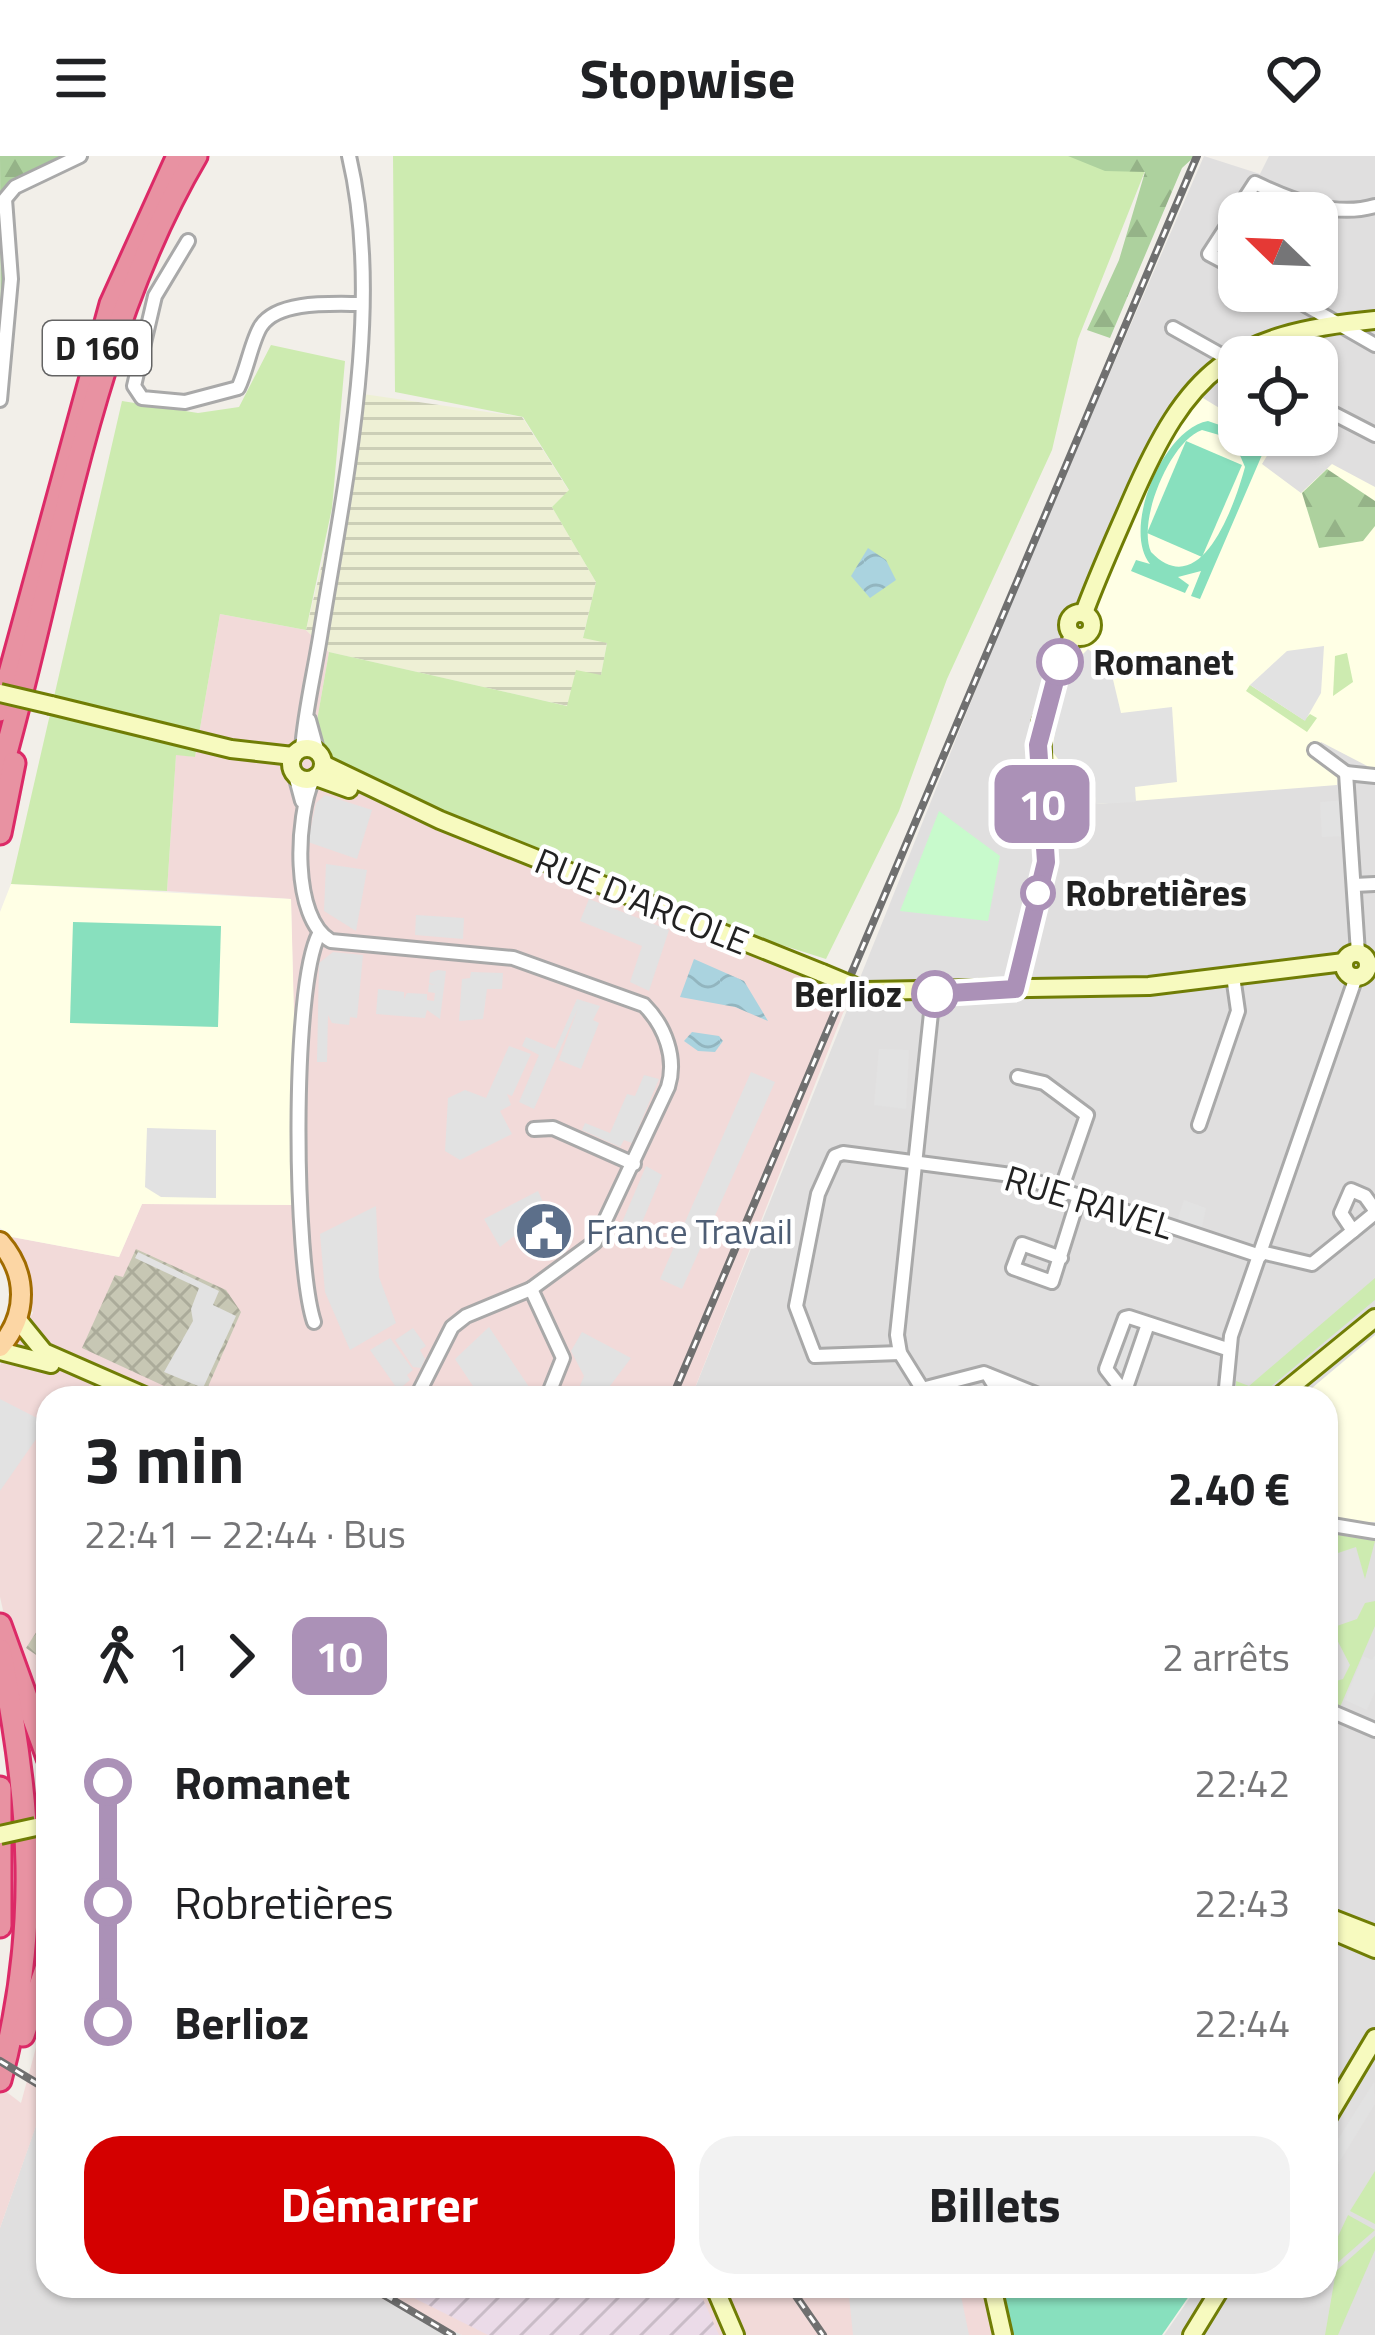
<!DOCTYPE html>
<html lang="fr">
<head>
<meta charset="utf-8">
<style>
  :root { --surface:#fff; --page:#f2f2f2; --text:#202124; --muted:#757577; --accent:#d40000 }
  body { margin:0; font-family:"Titillium Web",sans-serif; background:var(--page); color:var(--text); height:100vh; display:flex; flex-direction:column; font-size:45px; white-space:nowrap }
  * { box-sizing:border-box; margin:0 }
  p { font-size:39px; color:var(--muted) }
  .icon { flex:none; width:66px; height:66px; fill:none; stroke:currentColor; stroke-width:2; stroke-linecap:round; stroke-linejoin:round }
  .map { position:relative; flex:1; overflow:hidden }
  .sheet { position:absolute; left:36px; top:1230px; width:1302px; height:912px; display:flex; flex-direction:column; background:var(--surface); border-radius:36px; box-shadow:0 3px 9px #0004 }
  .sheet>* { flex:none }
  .badge { padding:0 24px; border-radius:18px; font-size:42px; line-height:78px }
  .needle { width:78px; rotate:293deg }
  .tools { position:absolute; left:1218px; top:36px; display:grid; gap:24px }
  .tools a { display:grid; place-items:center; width:120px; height:120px; border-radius:24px; background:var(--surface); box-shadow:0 3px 9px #0004; font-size:60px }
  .map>.badge { position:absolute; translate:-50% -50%; box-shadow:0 0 0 6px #fff }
  .legs { display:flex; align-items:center; gap:18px; height:132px; padding:0 48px; font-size:39px }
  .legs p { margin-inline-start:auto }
  .summary { display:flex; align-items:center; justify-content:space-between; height:204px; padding:0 48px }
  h1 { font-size:66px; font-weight:700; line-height:90px }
  .cta { display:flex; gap:24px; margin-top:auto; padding:24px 48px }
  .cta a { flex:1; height:138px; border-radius:36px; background:var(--accent); color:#fff; font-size:48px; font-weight:700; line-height:138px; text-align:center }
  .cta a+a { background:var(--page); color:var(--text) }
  ul { padding:0 48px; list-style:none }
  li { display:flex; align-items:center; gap:42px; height:120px; font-size:45px }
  li i { display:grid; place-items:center; width:18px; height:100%; margin:0 15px; background:currentColor }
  li i::after { content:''; width:30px; height:30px; margin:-15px; border:9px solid; border-radius:50%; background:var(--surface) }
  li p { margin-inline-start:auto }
  li:first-child i { background:linear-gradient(#0000 50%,currentColor 0) }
  li:last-child i { background:linear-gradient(currentColor 50%,#0000 0) }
  header { display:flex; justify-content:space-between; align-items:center; height:156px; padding:0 48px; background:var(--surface); font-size:54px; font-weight:700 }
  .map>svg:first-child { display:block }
  .residential { fill:#e0dfdf; fill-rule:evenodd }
  .commercial { fill:#f2dad9 }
  .industrial { fill:url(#industrial-furrows) }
  .education { fill:#ffffe5 }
  .construction { fill:url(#construction-cross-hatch) }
  .farmland { fill:url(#farmland-rules) }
  .grass { fill:#cdebb0 }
  .forest { fill:url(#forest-firs) }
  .park { fill:#c8facc }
  .pitch { fill:#88e0be; fill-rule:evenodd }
  .parking { fill:#e2e2e2 }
  .water { fill:url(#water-waves) }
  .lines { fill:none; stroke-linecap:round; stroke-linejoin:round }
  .street-casing { stroke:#a9a9a9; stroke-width:18 }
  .secondary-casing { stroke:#707d05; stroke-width:22 }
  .primary-casing { stroke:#a06b00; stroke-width:24 }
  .highway-casing { stroke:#dc2a67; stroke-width:27 }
  .street { stroke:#fff; stroke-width:12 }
  .secondary { stroke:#f7fabf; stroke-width:16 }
  .primary { stroke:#fcd6a4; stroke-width:18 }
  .highway { stroke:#e892a2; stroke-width:21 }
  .rail-casing { stroke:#707070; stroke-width:8 }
  .rail { stroke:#fff; stroke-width:3; stroke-dasharray:9; stroke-linecap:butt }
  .secondary-bridge-casing { stroke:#707d05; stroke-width:22; stroke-linecap:butt }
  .secondary-bridge { stroke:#f7fabf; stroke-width:16 }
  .line-1-casing { stroke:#fff; stroke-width:27 }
  .line-1 { stroke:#ab91b7; stroke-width:18 }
  .stop-1-dot { fill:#fff; stroke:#ab91b7; stroke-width:6 }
  .labels { text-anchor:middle; stroke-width:9; stroke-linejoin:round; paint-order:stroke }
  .shield { fill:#fff; stroke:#646464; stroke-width:3 }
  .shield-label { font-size:33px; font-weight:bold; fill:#222 }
  .stop-label { font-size:36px; font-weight:bold; fill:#222; stroke:#fff; text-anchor:start }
  .street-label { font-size:36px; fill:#222; stroke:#fff }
  .service-label { font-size:36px; fill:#4e5e75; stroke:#fff; text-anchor:start }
</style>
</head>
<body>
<header><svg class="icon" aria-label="menu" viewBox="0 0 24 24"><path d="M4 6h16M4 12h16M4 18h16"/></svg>Stopwise<svg class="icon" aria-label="heart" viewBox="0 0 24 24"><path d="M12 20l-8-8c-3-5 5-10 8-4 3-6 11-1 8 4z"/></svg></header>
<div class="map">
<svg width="1375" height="2179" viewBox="0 0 1375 2179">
  <defs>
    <pattern id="industrial-furrows" width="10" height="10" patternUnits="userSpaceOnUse" patternTransform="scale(3)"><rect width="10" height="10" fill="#ebdbe8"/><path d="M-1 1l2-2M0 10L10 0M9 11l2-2" fill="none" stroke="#c9bcc7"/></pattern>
    <pattern id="construction-cross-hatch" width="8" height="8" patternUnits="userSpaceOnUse" patternTransform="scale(3)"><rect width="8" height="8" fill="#c7c7b4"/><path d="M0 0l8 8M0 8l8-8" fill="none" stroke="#abab9a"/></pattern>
    <pattern id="farmland-rules" width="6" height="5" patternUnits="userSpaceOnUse" patternTransform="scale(3)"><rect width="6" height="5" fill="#eef0d5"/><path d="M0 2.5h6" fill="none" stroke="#ccceb7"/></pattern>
    <pattern id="forest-firs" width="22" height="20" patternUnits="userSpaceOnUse" patternTransform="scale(3)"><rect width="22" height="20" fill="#add19e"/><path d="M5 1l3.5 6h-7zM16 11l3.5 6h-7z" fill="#95b388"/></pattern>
    <pattern id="water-waves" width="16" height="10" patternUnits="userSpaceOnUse" patternTransform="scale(3)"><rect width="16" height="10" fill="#aad3df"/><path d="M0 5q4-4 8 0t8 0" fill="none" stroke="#92b5bf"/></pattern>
  </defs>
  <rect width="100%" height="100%" fill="#f2efe9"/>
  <g class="residential">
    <path d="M1204 0 1260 18 1269 0H1375V2179H1164L1198 2130H1326V1943L1334 1931 1326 1926V1242H691L1020 424ZM1239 57H1317V135H1239ZM1239 201H1317V279H1239Z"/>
    <polygon points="42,1952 48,1955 48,2130 354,2130 462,2179 0,2179 0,2072"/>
  </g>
  <g class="commercial">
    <polygon points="220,458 306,474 329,496 315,576 851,837 691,1242 48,1242 48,1588 10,1485 0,1441 0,1209 33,1157 12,1081 119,1101 142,1048 298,1049 291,743 167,735 176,598 195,601"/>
    <polygon points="48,1847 48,1955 42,1953 0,2072 0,1931 21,1947"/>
    <polygon points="354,2130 1002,2130 1010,2179 462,2179"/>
  </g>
  <polygon class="industrial" points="390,2130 697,2130 719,2179 488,2179"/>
  <g class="education">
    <polygon points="1198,239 1239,264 1239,279 1265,279 1276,285 1262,308 1301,337 1332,308 1375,331 1375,614 1321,586 1312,599 1338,620 1337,629 1096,648 1093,625 1047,629 1045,590 1050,557 1072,501 1102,475 1097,444 1162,286"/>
    <polygon points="11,728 291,743 299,1049 142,1048 119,1101 12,1081 0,1072 0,756"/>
    <polygon points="1375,1179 1375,1366 1353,1366 1326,1358 1330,1267 1326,1242 1306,1237"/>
  </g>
  <g class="construction">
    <polygon points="136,1093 226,1134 241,1156 203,1242 190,1242 82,1192 115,1119 123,1121"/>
    <polygon points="48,1458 48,1507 26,1492"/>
  </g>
  <polygon class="farmland" points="363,238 522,261 569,335 552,351 596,426 583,481 607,486 601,520 568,550 329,496 306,474"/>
  <g class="grass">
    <polygon points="393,0 1078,0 1145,15 1078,183 1052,294 947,523 899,655 826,803 646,746 335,608 315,576 329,496 567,550 576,514 601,519 607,487 583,482 596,426 552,351 569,334 523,261 395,236"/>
    <polygon points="271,189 345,205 332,352 306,474 220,458 195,601 176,599 167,735 11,728 122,245 198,257 239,251"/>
    <polygon points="1347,497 1353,526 1333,540 1335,500"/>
    <polygon points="1250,529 1304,564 1310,558 1317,562 1307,576 1246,535"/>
    <polygon points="1375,1122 1375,1144 1257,1242 1236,1242 1236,1225 1249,1230"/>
    <polygon points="1326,1377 1375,1385 1365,1423 1356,1391 1326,1401"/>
    <polygon points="1375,1445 1375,1470 1340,1551 1326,1545 1326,1528 1343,1523 1350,1509 1331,1472 1357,1463 1365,1447"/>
    <polygon points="1375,2015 1375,2068 1350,2055"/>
    <polygon points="1348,2059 1375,2074 1336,2108 1333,2091"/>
    <polygon points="1375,2080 1375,2094 1338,2179 1325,2179 1336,2115"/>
  </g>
  <g class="forest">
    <polygon points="0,0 63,0 5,43 1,236"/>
    <polygon points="1068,0 1195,0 1182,12 1110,182 1087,174 1119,104 1145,16 1105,15"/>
    <polygon points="1327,313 1375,345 1375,370 1363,385 1319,392 1302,337"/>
  </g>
  <polygon class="park" points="939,655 1000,700 988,765 900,755"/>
  <g class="pitch">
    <path d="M1208 265 1234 274 1251 298 1259 281 1268 285 1200 443 1191 440 1201 415 1178 421 1189 429 1185 437 1131 415 1136 404 1150 408C1121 372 1164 272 1208 265ZM1202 274 1233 283 1245 311C1235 348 1201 448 1151 396 1137 365 1170 285 1202 274Z"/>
    <polygon points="1186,285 1242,309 1202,401 1147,377"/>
    <polygon points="73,766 221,770 218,871 70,867"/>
    <polygon points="1002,2130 1196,2130 1162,2179 1010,2179"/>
  </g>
  <g class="parking">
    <polygon points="1324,490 1321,537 1305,565 1250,529 1287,495"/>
    <polygon points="1088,493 1110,511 1121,557 1172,551 1177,626 1135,631 1136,646 1096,648 1093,625 1071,620 1052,595 1062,532 1074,507"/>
    <polygon points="325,639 372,654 357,703 308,686 316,647"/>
    <polygon points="1347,644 1351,680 1322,681 1320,646"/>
    <polygon points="326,708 367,714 356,775 324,755"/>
    <polygon points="589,743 669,774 649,835 630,826 642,790 580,765"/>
    <polygon points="416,759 464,762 463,783 415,779"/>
    <polygon points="333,796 363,799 357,862 350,861 349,869 332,867 328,859 327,906 317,906 319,807"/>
    <polygon points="438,814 446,815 440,863 427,854 425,862 376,858 378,833 404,836 404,843 407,837 427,838 427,844 434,845 435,837 428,836 429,828 435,829 429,827 430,817"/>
    <polygon points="471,816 503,817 502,833 487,833 483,863 459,865 462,823 470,822"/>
    <polygon points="577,843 600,850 593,864 599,867 581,913 559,904 578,852 534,953 519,946 539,899 522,890 526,881 555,893"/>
    <polygon points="509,890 531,898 512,940 507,938 511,949 500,955 512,978 460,1004 445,995 448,942 465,934 486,942"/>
    <polygon points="879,893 909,894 906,953 874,949"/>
    <polygon points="751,916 775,926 682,1133 660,1123"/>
    <polygon points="644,919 659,923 632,987 624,984 620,991 582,974 585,967 610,977 627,938 635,940"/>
    <polygon points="147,972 216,974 216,1042 161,1041 145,1031"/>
    <polygon points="646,1010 662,1019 635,1083 618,1076"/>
    <polygon points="538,1035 547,1055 500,1091 484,1063"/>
    <polygon points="1184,1044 1206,1052 1200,1080 1175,1071"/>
    <polygon points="376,1050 379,1121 396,1167 350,1194 325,1136 320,1078"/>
    <polygon points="138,1096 219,1135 213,1149 236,1160 203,1232 164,1216 193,1165 191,1153 199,1132 135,1102"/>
    <polygon points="1127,1168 1142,1172 1125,1223 1110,1218"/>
    <polygon points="489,1171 533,1237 528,1242 481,1242 455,1203"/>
    <polygon points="413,1172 426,1190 420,1194 425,1203 421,1212 413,1211 395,1184"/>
    <polygon points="582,1176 631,1202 601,1242 575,1242 584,1220 571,1195"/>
    <polygon points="390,1182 413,1214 407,1219 410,1224 398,1234 370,1194"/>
    <polygon points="0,1243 37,1262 48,1249 48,1280 41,1276 0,1335"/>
    <polygon points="1375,1499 1375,1536 1367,1554 1345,1544 1363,1500 1372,1504"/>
    <polygon points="1374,1926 1375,1948 1326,2028 1326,2002"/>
    <polygon points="848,2130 959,2130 969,2179 853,2179"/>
  </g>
  <g class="water">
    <polygon points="868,392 886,404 896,424 870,442 851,420"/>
    <polygon points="694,803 744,825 768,865 735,851 680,841"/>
    <polygon points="692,876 719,880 723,885 715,896 698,895 684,885"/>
  </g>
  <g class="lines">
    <g class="street-casing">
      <g id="street">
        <path d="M188 85 155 140 134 230 142 242 185 246 238 232C247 214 252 183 261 170 278 144 333 148 361 148"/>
        <path d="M1239 114 1209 98 1255 27C1291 44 1334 62 1375 50"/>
        <polyline points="1281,135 1375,189"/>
        <polyline points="1173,172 1239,209"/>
        <polyline points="0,244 11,123 5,43 15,31 80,0"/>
        <polyline points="1317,249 1375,279"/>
        <polyline points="309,564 318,597"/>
        <path d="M302 593C305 554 315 514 321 475 345 326 384 148 349 0"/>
        <polyline points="1315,594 1346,617"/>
        <polyline points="295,619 302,645"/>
        <path d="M313 623C296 661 291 762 331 785L513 802 644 849C665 870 677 902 668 931L595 1086 531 1133 466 1160 452 1171 416 1242"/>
        <polyline points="1354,729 1375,728"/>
        <polyline points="1358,797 1346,617 1375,620"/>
        <polyline points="1018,921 1044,927 1087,959 1062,1031"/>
        <polyline points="1199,969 1238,855 1233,820"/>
        <polyline points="534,973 553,972 634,1008"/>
        <polyline points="1375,1054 1365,1040 1351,1034 1341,1057 1353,1075 1375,1057"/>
        <polyline points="1261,1096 1312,1108 1353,1075"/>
        <polyline points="1061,1102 1022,1088 1013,1112 1052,1126 1079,1040"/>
        <polyline points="531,1133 563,1202 547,1242"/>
        <path d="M314 1166C294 1105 291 832 319 778"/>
        <polyline points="1148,1168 1127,1229 1120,1231 1106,1213 1125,1162 1129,1161 1227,1193"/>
        <polyline points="900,1197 815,1200 796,1150 818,1038 835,1000 843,997 1019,1020 1260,1100"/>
        <polyline points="988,1219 1002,1242"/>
        <polyline points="922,1233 984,1217 1046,1242"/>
        <polyline points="928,1242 900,1197 897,1179 933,838"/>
        <polyline points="1225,1242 1231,1180 1356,821"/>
        <polyline points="1326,1368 1375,1376"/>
        <polyline points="1326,1553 1375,1574"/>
      </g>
    </g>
    <g class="secondary-casing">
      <g id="secondary">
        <circle cx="1080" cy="469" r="12"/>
        <path d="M1084 457C1098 419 1115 382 1131 345 1188 214 1229 178 1375 164"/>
        <polyline points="51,549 231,593 293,600"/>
        <circle cx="307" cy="608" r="16"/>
        <polyline points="323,608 440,664 822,817"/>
        <polyline points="316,621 349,633"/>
        <circle cx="1356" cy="809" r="12"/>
        <polyline points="1014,833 1046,706 1041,567 1073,479"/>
        <polyline points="865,835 1149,830 1344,806"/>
        <polyline points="18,1164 44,1196 149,1242"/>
        <polyline points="0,1195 51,1208"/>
        <polyline points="1277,1242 1375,1162"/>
        <polyline points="1326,1760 1375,1779"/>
        <polyline points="1326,1772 1375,1793"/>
        <polyline points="1326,1964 1375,1882"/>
        <polyline points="714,2130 735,2179"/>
        <polyline points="992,2130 1003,2179"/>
        <polyline points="1192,2179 1222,2130"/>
      </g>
    </g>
    <g class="primary-casing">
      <path id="primary" d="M0 1086C28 1118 28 1159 0 1191"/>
    </g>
    <g class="highway-casing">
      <g id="highway">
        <polyline points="0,554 111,148 178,0"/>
        <path d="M0 618C58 416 88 183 196 0"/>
        <polyline points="0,677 14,607"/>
        <polyline points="0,1469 48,1602"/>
        <path d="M0 1494C31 1647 41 1772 0 1924"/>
        <polyline points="0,1632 0,1770"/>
        <polyline points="23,1879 48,1807"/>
      </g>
    </g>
    <use href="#street" class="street"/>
    <use href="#secondary" class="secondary"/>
    <use href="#primary" class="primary"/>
    <use href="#highway" class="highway"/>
    <g class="rail-casing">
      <g id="rail">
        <polyline points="672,1242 1197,0"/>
        <polyline points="0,1905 48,1934"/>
        <polyline points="369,2130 452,2179"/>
        <polyline points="789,2130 823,2179"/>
      </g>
    </g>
    <use href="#rail" class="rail"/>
    <g class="secondary-bridge-casing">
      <g id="secondary-bridge">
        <polyline points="0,537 51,549"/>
        <polyline points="822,817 865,835"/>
        <polyline points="0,1679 36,1671"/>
      </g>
    </g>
    <use href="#secondary-bridge" class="secondary-bridge"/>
  </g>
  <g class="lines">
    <g class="line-1-casing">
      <polyline id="line-1" points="935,838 1015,833 1046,706 1038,589 1060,506"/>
    </g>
    <use href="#line-1" class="line-1"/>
  </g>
  <defs>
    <g id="civic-disc" transform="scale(3)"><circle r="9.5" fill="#5c6f8a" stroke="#fff"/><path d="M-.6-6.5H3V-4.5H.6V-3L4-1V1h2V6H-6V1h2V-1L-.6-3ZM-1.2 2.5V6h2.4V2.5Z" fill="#fff"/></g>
  </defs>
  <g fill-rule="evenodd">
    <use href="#civic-disc" x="544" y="1075"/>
  </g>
  <g class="stop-1-dot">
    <circle cx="1060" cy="506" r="21"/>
    <circle cx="1038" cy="737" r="15"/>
    <circle cx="935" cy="838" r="21"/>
  </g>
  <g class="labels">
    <rect class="shield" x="43" y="165" width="108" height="54" rx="9"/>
    <g class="shield-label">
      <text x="97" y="204">D 160</text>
    </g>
    <g class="stop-label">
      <text x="1093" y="519">Romanet</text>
      <text x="1065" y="750">Robretières</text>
      <text x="902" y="851" text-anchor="end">Berlioz</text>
    </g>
    <g class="street-label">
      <text transform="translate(642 745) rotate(22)" y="13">RUE D'ARCOLE</text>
      <text transform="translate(1089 1046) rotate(17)" y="13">RUE RAVEL</text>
    </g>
    <g class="service-label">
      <text x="586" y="1088">France Travail</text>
    </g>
  </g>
</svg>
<div class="tools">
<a><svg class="needle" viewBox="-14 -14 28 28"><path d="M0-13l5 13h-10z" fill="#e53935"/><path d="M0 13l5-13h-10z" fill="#757577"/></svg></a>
<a><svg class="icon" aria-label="locate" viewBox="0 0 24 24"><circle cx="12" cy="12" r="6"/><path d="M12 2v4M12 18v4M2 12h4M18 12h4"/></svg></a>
</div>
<b class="badge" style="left:1042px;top:648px;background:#ab91b7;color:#fff">10</b>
<section class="sheet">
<div class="summary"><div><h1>3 min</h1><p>22:41 – 22:44 · Bus</p></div><b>2.40 €</b></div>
<div class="legs"><svg class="icon" aria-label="walk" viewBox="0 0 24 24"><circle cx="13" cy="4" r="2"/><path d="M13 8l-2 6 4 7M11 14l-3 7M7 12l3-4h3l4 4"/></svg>1<svg class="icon" aria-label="forward" viewBox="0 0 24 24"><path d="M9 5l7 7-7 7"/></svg><b class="badge" style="background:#ab91b7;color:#fff">10</b><p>2 arrêts</p></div>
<ul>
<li><i style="color:#ab91b7"></i><b>Romanet</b><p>22:42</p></li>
<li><i style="color:#ab91b7"></i><span>Robretières</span><p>22:43</p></li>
<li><i style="color:#ab91b7"></i><b>Berlioz</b><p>22:44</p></li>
</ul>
<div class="cta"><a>Démarrer</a><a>Billets</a></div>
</section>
</div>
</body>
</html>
